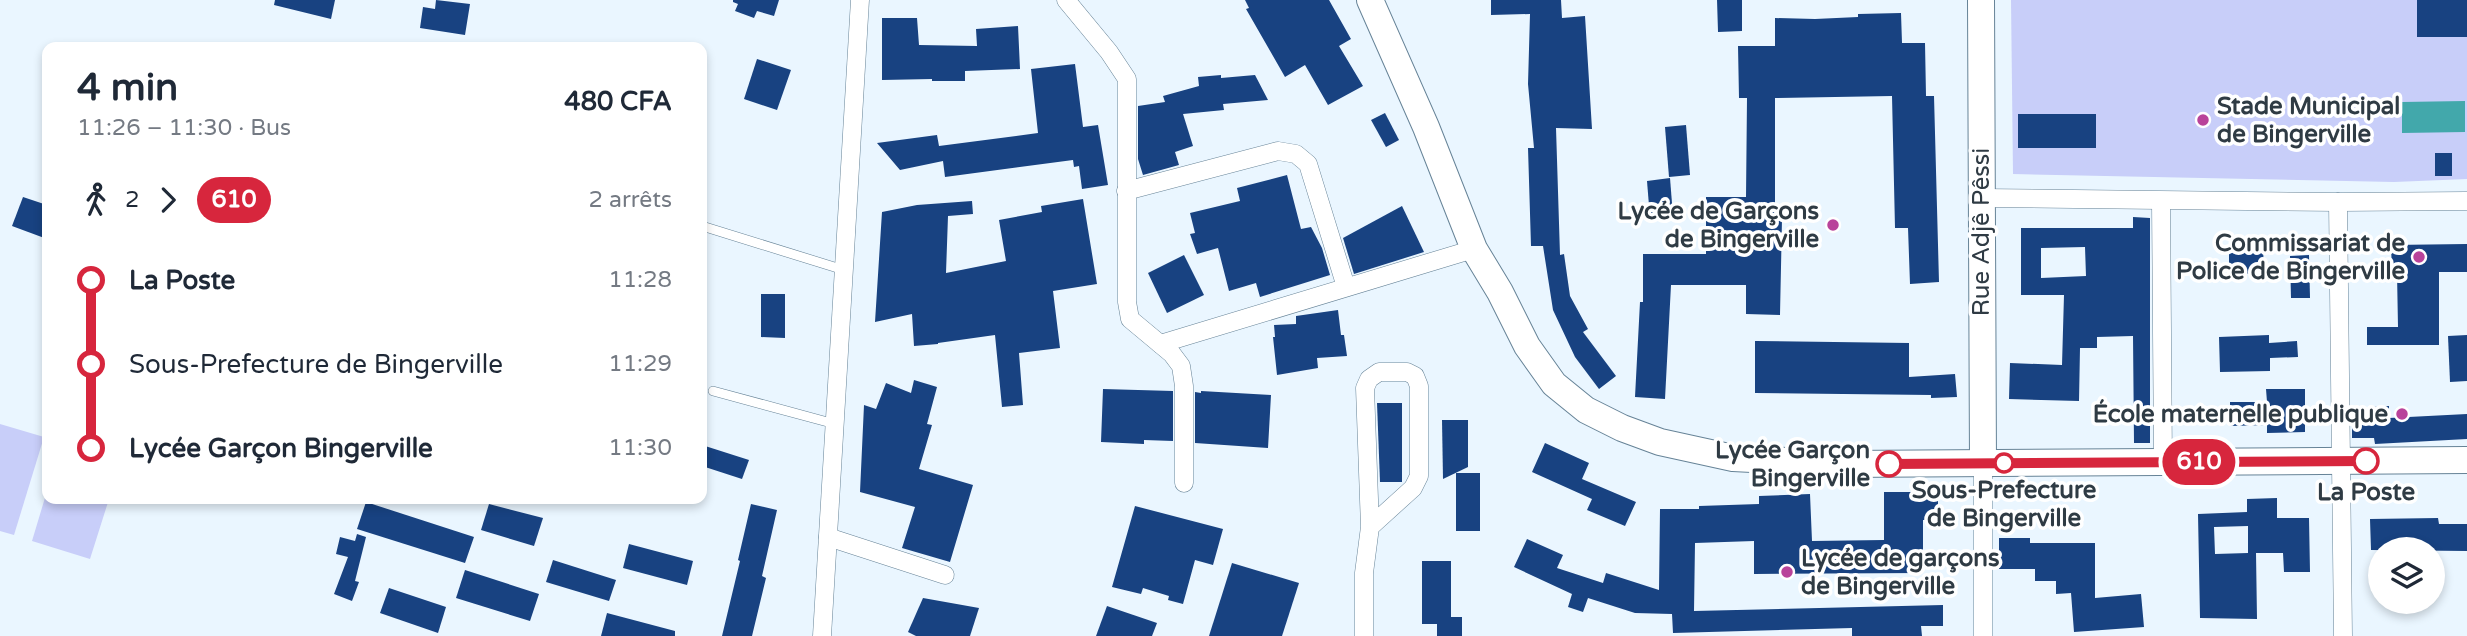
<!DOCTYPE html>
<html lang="fr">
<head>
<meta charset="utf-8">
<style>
  :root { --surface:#fff; --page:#f6f6f7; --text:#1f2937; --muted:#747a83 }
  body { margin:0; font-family:"Varela Round",sans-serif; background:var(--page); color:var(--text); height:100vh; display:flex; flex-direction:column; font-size:26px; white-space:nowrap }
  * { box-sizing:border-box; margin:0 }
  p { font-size:23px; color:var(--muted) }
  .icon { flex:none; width:38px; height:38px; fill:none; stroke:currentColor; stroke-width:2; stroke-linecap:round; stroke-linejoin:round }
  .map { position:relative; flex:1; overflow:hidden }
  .side { position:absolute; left:42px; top:42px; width:665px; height:462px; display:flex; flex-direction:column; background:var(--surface); border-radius:14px; box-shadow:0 4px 10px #0003 }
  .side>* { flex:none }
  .badge { padding:0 14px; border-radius:23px; font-size:24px; line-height:46px }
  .buttons { position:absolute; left:2368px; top:537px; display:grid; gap:14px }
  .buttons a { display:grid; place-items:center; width:77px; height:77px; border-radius:50%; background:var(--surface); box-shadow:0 4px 10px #0003; font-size:35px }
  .map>.badge { position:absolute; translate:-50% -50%; box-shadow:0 0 0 4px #fff }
  .legs { display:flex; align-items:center; gap:10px; height:77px; padding:0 35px; font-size:23px }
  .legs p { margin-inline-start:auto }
  .overview { display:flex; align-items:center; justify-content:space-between; height:119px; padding:0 35px }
  h1 { font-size:38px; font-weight:800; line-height:52px }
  ul { padding:0 35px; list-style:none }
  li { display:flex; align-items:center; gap:24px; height:84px; font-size:26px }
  li i { display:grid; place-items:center; width:10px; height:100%; margin:0 9px; background:currentColor }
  li i::after { content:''; width:18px; height:18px; margin:-9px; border:5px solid; border-radius:50%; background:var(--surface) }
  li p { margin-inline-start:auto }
  li:first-child i { background:linear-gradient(#0000 50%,currentColor 0) }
  li:last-child i { background:linear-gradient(currentColor 50%,#0000 0) }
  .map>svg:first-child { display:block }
  .green { fill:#c8cef9 }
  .water { fill:#42a8ab }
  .building { fill:#184281; fill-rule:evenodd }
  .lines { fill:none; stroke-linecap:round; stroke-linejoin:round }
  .lane-casing { stroke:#668397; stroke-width:10 }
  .street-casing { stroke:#668397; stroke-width:19 }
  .secondary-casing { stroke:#668397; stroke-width:28 }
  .lane { stroke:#fff; stroke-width:9 }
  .street { stroke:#fff; stroke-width:18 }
  .secondary { stroke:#fff; stroke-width:26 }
  .line-1-casing { stroke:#fff; stroke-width:16 }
  .line-1 { stroke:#d7263d; stroke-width:10 }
  .poi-dot { fill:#b9439a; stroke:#fff; stroke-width:2.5 }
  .stop-1-dot { fill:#fff; stroke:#d7263d; stroke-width:3.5 }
  .labels { text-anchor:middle; stroke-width:7; stroke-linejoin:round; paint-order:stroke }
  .poi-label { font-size:24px; font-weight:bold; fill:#2f3b44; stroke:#fff; text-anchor:end }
  .street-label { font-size:24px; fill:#2f3b44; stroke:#fff }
  .stop-label { font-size:24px; font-weight:bold; fill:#2f3b44; stroke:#fff }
</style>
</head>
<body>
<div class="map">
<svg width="2467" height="636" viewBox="0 0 2467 636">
  <rect width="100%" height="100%" fill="#eaf6ff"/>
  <g class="green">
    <polygon points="2011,0 2467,0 2467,179 2394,182 2013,174"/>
    <polygon points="0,424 44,437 14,535 0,531"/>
    <polygon points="47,491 47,499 109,499 90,559 32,541"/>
  </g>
  <polygon class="water" points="2465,101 2465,132 2402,133 2402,102"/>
  <g class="building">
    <polygon points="275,0 335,0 331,19 274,5"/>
    <polygon points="436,0 470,4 465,35 420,28 423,7 435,9"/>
    <polygon points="733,0 779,0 774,16 757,11 754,18 735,11 738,4 733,2"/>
    <polygon points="1245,0 1329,0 1351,39 1339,46 1363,86 1328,105 1305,65 1285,77 1246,9 1249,8"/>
    <polygon points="1491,0 1561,0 1562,18 1585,16 1592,129 1556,128 1560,255 1564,254 1570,296 1588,329 1583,332 1616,376 1599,389 1575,357 1553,310 1543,246 1531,246 1528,148 1534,148 1528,84 1530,14 1491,15"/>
    <polygon points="1717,0 1742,0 1742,31 1718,32"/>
    <rect x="2417" y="0" width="50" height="37"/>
    <polygon points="1901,13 1902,43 1925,43 1926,96 1934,96 1939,282 1910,284 1908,228 1895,228 1892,96 1775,98 1775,219 1782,219 1780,315 1746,314 1746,285 1671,285 1665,399 1635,397 1640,302 1643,302 1643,254 1706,254 1706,197 1746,197 1747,98 1739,98 1738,46 1775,46 1775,18 1815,19 1858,17 1858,14"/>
    <polygon points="882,18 917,18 919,45 977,46 976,29 1018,26 1020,69 965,71 965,81 932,81 932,79 882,80"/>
    <polygon points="757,59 791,70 777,110 744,99"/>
    <polygon points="1075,64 1083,127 1098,125 1108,185 1082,189 1079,166 1074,167 1073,160 945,177 943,161 900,170 877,143 937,135 939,146 1038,133 1031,69"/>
    <polygon points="1221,75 1221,78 1255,75 1268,100 1223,104 1224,110 1183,114 1193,146 1175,152 1179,165 1143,175 1138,159 1138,106 1165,102 1163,96 1199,86 1198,77"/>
    <polygon points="1385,113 1399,140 1386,147 1371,120"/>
    <rect x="2018" y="114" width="78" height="34"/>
    <polygon points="1686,125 1690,175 1669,177 1665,127"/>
    <rect x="2435" y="153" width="17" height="23"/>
    <polygon points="1287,175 1301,229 1311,227 1322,248 1330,275 1260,297 1256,283 1229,291 1218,248 1197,254 1190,234 1195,233 1190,213 1240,201 1237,188"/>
    <polygon points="1670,178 1673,216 1650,218 1647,181"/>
    <polygon points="23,197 47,205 47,239 12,226"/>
    <polygon points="1083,199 1097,284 1053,291 1060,348 1019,353 1023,405 1002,407 995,335 938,343 938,344 914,346 912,314 875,322 882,212 917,205 972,201 973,214 948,216 946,273 1006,261 999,220 1042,212 1041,206"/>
    <polygon points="1402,206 1424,252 1354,274 1343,238"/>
    <path d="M2133 217 2150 218V443H2134L2133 336 2097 337V348H2080L2079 401 2009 399 2010 363 2062 365 2064 295H2021V228H2133ZM2085 247 2086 276 2041 278V248Z"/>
    <polygon points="2467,244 2467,272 2439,272 2439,345 2367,345 2367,327 2398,327 2397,273 2392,273 2391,245"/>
    <polygon points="2263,246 2264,273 2229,274 2229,247"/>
    <polygon points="1184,255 1204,295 1167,313 1148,273"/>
    <polygon points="2309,255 2310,298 2291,298 2290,256"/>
    <polygon points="761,294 785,294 785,338 761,337"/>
    <polygon points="1338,310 1341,335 1344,335 1347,356 1317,358 1318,368 1277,375 1273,337 1275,337 1274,325 1296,324 1296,316"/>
    <polygon points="2269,335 2269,343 2297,341 2298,357 2270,358 2270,371 2220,372 2219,337"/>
    <polygon points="2467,335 2467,381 2450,382 2448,336"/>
    <polygon points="1755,341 1909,343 1909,377 1955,374 1957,397 1931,398 1931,395 1755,393"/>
    <polygon points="914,380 937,387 927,424 932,425 919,469 973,485 950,562 902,548 915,507 860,492 864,405 876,409 886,383 911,393"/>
    <polygon points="1103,389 1173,391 1173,441 1144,440 1144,444 1101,442"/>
    <polygon points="2266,389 2305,389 2305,432 2267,433 2267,425 2230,426 2230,402 2267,402"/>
    <polygon points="1201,391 1271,395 1268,448 1195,443 1195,392 1201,393"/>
    <polygon points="1377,403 1402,403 1402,482 1380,482"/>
    <polygon points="2389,406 2389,418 2467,414 2467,439 2375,444 2374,438 2352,438 2352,418 2373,418 2372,407"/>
    <polygon points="1442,420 1468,420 1468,467 1443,479"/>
    <polygon points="1545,443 1589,463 1582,479 1636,502 1625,526 1587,510 1592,499 1532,472"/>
    <polygon points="702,445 749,460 742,479 702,466"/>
    <rect x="1456" y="473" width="24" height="58"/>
    <polygon points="1884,492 1938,492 1938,520 1923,520 1923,573 1754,574 1754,541 1695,543 1694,611 1943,605 1943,626 1921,626 1922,636 1852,636 1852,628 1673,633 1672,614 1635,613 1588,598 1583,612 1568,607 1572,594 1514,567 1527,539 1563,555 1557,568 1603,583 1606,573 1659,590 1660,509 1699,509 1699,506 1759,504 1759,496 1810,494 1812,541 1884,540"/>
    <path d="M2277 498V518H2309L2310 572H2284L2283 553H2256L2257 619 2200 618 2198 514 2247 512V499ZM2248 526V553L2215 554 2214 527Z"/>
    <polygon points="366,502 474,537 465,563 357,529"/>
    <polygon points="489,504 543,518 534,546 481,530"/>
    <polygon points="751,504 777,510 762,576 766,578 752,636 722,636 740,561 738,560"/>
    <polygon points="1135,506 1223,529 1213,565 1195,560 1183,604 1168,600 1169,596 1143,588 1141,594 1112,587"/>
    <polygon points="2438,518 2439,524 2467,524 2467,551 2371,550 2370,519"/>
    <polygon points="357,534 366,537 355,581 359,582 352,601 334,594 348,557 336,554 340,537 355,541"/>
    <polygon points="1999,538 2030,538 2030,543 2095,543 2095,598 2141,594 2144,627 2074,632 2071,593 2056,594 2056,581 2035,581 2035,569 1999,569"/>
    <polygon points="629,544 693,561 687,585 623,568"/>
    <polygon points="553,560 616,580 609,601 546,582"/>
    <polygon points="1422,561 1451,561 1451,617 1462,617 1462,636 1437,636 1437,624 1422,624"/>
    <polygon points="1232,563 1299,583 1282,636 1209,636"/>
    <polygon points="465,570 539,594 530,621 456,598"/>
    <polygon points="389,588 446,607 438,633 380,613"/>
    <polygon points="923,598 979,608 970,636 916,636 908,632"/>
    <polygon points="1107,606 1157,623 1152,636 1096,636"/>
    <polygon points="607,613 675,631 675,636 601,636"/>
  </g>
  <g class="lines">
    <g class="lane-casing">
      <g id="lane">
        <polyline points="702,226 844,270"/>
        <polyline points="713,391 835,424"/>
      </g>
    </g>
    <g class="street-casing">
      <g id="street">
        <polyline points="1066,0 1109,52 1127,79 1127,302 1130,319 1172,354 1181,366 1184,386 1184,483"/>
        <polyline points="1126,191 1278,151 1296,154 1308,164 1346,287"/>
        <polyline points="1981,198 2338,202 2467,201"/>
        <polyline points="2161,201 2163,462"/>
        <polyline points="2338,202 2343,636"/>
        <polyline points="1160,344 1474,249"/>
        <polyline points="1983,463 1983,636"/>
        <polyline points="828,537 945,575"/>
        <polyline points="822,636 860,0"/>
        <polyline points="1364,636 1364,573 1370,527 1365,388 1369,379 1379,372 1407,372 1415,376 1419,386 1419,476 1413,488 1370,527"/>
      </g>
    </g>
    <g class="secondary-casing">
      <g id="secondary">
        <polyline points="1370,0 1426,127 1474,249 1500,292 1527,346 1554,384 1586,410 1622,428 1660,442 1733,458 1842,464 2467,460"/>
        <polyline points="1981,0 1983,463"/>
      </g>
    </g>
    <use href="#lane" class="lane"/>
    <use href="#street" class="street"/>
    <use href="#secondary" class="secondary"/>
  </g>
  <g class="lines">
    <g class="line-1-casing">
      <polyline id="line-1" points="1889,464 2366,461"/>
    </g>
    <use href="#line-1" class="line-1"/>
  </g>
  <g class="poi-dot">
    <circle cx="2203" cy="120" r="7"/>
    <circle cx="1833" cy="225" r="7"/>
    <circle cx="2419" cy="257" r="7"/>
    <circle cx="2402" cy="414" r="7"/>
    <circle cx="1787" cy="572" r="7"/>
  </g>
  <g class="stop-1-dot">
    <circle cx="2366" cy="461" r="12"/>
    <circle cx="2004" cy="463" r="9"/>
    <circle cx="1889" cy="464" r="12"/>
  </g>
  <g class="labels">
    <g class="poi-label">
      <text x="2217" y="114" text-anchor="start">Stade Municipal<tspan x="2217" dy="28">de Bingerville</tspan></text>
      <text x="1819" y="219">Lycée de Garçons<tspan x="1819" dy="28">de Bingerville</tspan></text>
      <text x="2405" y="251">Commissariat de<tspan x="2405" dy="28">Police de Bingerville</tspan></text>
      <text x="2388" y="422">École maternelle publique</text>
      <text x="1801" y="566" text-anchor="start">Lycée de garçons<tspan x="1801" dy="28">de Bingerville</tspan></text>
    </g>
    <g class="street-label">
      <text transform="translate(1981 232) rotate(-90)" y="8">Rue Adjê Pêssi</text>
    </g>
    <g class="stop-label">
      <text x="1870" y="458" text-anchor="end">Lycée Garçon<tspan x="1870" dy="28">Bingerville</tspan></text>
      <text x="2004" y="498">Sous-Prefecture<tspan x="2004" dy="28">de Bingerville</tspan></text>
      <text x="2366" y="500">La Poste</text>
    </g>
  </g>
</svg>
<div class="buttons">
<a><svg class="icon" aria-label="layers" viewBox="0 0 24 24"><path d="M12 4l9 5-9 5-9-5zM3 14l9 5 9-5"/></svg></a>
</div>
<b class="badge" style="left:2199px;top:462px;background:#d7263d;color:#fff">610</b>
<section class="side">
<div class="overview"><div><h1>4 min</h1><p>11:26 – 11:30 · Bus</p></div><b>480 CFA</b></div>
<div class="legs"><svg class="icon" aria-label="walk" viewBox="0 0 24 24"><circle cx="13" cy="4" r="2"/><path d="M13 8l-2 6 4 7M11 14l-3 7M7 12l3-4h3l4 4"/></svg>2<svg class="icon" aria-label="forward" viewBox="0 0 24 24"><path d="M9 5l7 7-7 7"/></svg><b class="badge" style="background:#d7263d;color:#fff">610</b><p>2 arrêts</p></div>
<ul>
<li><i style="color:#d7263d"></i><b>La Poste</b><p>11:28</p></li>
<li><i style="color:#d7263d"></i><span>Sous-Prefecture de Bingerville</span><p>11:29</p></li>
<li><i style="color:#d7263d"></i><b>Lycée Garçon Bingerville</b><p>11:30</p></li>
</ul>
</section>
</div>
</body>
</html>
